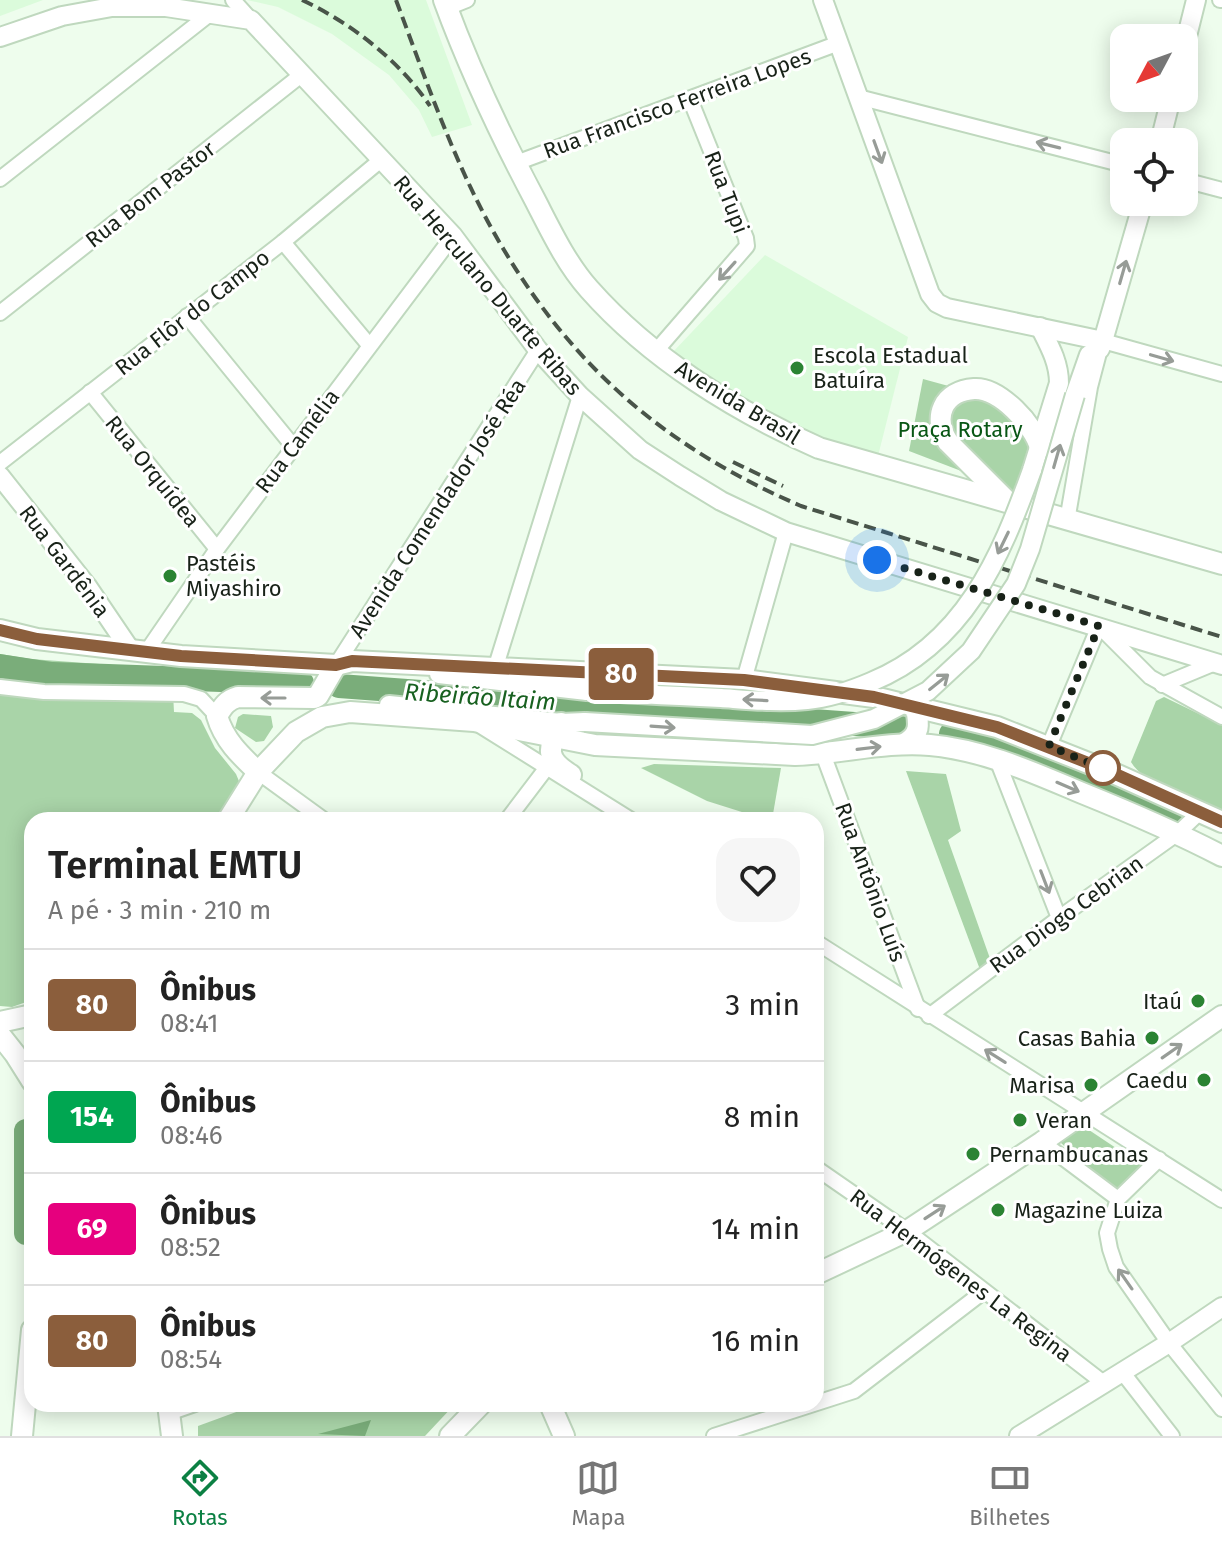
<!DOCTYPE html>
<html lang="pt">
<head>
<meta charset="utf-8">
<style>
  :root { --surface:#fff; --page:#f6f6f6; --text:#222; --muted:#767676; --line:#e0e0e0; --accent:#0b8043 }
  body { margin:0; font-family:"Fira Sans",sans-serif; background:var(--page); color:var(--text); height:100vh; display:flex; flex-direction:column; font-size:30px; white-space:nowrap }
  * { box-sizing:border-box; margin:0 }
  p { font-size:26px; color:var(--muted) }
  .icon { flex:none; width:44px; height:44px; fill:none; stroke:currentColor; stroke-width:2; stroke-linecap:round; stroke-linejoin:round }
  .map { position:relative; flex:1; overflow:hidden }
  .sheet { position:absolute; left:24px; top:812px; width:800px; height:600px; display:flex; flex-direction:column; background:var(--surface); border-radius:24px; box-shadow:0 4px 20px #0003 }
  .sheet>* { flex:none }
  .badge { padding:0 16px; border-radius:6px; font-size:28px; line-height:52px }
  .needle { width:52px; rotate:229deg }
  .fabs { position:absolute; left:1110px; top:24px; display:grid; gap:16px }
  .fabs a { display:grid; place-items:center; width:88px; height:88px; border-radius:16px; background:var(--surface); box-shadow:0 4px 20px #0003; font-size:40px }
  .you { position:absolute; width:40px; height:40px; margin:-20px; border:6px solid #fff; border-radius:50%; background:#1a73e8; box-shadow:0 0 0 12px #1a73e833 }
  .map>.badge { position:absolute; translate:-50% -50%; box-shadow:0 0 0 4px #fff }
  .round { display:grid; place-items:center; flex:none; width:84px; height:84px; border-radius:24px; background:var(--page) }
  .head { display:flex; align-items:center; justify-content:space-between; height:136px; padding:0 24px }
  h1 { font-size:38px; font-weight:600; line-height:60px }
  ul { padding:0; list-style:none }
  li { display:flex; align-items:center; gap:24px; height:112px; padding:0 24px; border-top:2px solid var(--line) }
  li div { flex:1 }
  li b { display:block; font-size:30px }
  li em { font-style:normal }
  li .badge { min-width:88px; font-weight:700; text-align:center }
  .tabs { display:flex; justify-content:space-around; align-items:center; height:112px; border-top:2px solid var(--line); background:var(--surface); font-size:22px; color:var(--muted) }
  .tabs a { display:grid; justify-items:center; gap:4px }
  .tabs .current { color:var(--accent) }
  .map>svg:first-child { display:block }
  .built { fill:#dbfbdb }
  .green { fill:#a9d4a8 }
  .water { fill:#7aad7a }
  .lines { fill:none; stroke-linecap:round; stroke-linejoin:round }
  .river { stroke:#7aad7a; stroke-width:24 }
  .minor-casing { stroke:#bfd8be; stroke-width:18 }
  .tertiary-casing { stroke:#bfd8be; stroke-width:22 }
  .secondary-casing { stroke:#bfd8be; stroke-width:24 }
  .minor { stroke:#fff; stroke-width:14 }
  .tertiary { stroke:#fff; stroke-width:18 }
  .secondary { stroke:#fff; stroke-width:20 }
  .rail { stroke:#495449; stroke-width:4; stroke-dasharray:12 6; stroke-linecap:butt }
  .tertiary-bridge-casing { stroke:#bfd8be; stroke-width:22; stroke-linecap:butt }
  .tertiary-bridge { stroke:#fff; stroke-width:18 }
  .oneway { stroke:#979c97 }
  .line-casing { stroke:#fff; stroke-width:18 }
  .line { stroke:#8b5e3c; stroke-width:12 }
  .walk { stroke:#182218; stroke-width:8; stroke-dasharray:0 14.4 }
  .poi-dot { fill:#2b8333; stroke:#fff; stroke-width:3 }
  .stop-dot { fill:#fff; stroke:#8b5e3c; stroke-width:4 }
  .labels { text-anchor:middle; stroke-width:6; stroke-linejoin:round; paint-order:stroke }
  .street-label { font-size:22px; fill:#182218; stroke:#fff }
  .poi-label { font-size:22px; fill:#182218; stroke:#fff; text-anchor:start }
  .park-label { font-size:22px; fill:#095715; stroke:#fff }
  .water-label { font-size:24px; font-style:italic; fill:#186120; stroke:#fff }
</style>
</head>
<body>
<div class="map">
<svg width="1222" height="1436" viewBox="0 0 1222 1436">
  <rect width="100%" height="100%" fill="#eefded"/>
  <g class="built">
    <polygon points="0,0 43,0 0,16"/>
    <polygon points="247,0 426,0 472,125 432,137 419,110 389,75 332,34 278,7"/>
    <polygon points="765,255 908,337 878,456 802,432 716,383 672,353"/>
  </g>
  <g class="green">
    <polygon points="923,379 974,393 1042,425 1047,464 1032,498 909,451"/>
    <polygon points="0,654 31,659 181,670 180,675 32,667 0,660"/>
    <polygon points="0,684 173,693 174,712 192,713 201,720 215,748 236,774 241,786 221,820 32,820 32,1000 12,1007 0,1006"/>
    <path d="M1164 697 1222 725V812C1197 802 1144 785 1131 762L1156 701Z"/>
    <polygon points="243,714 271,716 273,727 264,741 256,742 235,728 238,717"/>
    <polygon points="654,764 781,768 773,814 764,819 707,801 641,768"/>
    <polygon points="906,771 946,774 961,831 948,840 993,967 982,975"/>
    <polygon points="1083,1126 1143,1166 1115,1193 1060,1142"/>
    <polygon points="258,1404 455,1404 425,1436 198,1436 198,1426"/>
  </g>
  <polygon class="water" points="371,1420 365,1436 318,1434"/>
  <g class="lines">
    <g class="river">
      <polyline points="0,666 52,674 302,683"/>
      <polyline points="339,686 909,728"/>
      <polyline points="951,734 999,747 1180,822"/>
      <polyline points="26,1233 26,1131"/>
    </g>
    <g class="minor-casing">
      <g id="minor">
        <polyline points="233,0 251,20"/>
        <polyline points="1220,0 1222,0"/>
        <polyline points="447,8 467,0"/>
        <polyline points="858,97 1124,165"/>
        <polyline points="516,163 839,43"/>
        <polyline points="0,179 211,13"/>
        <polyline points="1184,180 1222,190"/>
        <polyline points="283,242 369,345"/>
        <polyline points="0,313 300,76"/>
        <polyline points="187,316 293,446"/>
        <polyline points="1103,341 1222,374"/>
        <polyline points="656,351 747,246 746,238 690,99"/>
        <polyline points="90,392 217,549"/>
        <polyline points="0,463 283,242 382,159"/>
        <polyline points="1067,521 1090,387 1100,349"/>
        <polyline points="147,651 217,549 453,236"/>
        <polyline points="336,665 538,350"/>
        <polyline points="495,669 580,396"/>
        <polyline points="744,680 786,532"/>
        <polyline points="1162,685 1215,663"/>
        <polyline points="0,687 44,692 184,694 201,699 217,716"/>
        <polyline points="481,726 631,820"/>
        <polyline points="1049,746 1099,626 1150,677 1222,717"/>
        <polyline points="823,754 918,1009"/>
        <polyline points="996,757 1059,918"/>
        <polyline points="258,772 324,820"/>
        <polyline points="507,820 548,766"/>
        <polyline points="816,942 1222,1200"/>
        <polyline points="929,1016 1059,918 1178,833 1201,811"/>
        <polyline points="1042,1142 1118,1199"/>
        <polyline points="1159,1159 1118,1199 1107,1233 1110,1249 1116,1267 1169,1343 1222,1409"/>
        <polyline points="816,1168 907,1231 1105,1384"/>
        <polyline points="1123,1373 1172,1436"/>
        <polyline points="169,1413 195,1404"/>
        <polyline points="714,1436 854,1391 983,1292"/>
      </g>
    </g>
    <g class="tertiary-casing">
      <g id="tertiary">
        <polyline points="823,0 930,294 937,303 947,308 1103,341"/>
        <polyline points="0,37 62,16 112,7 166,7 251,20 453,236 538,350 580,396 640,450 680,476 721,501 786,532 1222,665"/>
        <polyline points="1184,48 1196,0"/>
        <polyline points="1160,142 1171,98"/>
        <polyline points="1075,395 1089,355 1100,349 1103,341 1143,202"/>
        <path d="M1032 470 1059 383C1059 362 1049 345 1040 327"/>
        <polyline points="0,476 87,586 129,648"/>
        <polyline points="439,674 587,691"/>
        <polyline points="389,705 561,723 585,722"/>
        <polyline points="1019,1436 1169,1343 1222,1307"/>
      </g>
    </g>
    <g class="secondary-casing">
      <g id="secondary">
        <path d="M444 0C469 68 501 136 535 200 551 231 566 263 589 289 650 358 735 411 819 448L1222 564"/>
        <path d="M1007 501 948 442C932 417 943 391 974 389 999 387 1035 426 1040 448"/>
        <polyline points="0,630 37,639 181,656 336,665 352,661 744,680 874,697 997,727 1111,772 1222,822"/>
        <path d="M561 723C548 749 544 758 571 775"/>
        <path d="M904 744C921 735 919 724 916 707"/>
        <path d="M258 772C240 755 224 740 217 716 223 706 227 700 238 697L314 698 318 696 336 665"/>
        <path d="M228 820 258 772 296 732 322 717 350 712 474 721 595 745 795 755C840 754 885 741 930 745 984 750 1032 772 1082 793 1129 812 1176 832 1222 856"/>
        <polyline points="0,1022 32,1015"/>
        <polyline points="0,1035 15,1054 32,1081"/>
        <polyline points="816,1274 907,1231 1042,1142 1222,1016"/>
        <polyline points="168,1404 172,1436"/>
        <polyline points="550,1404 564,1436"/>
        <polyline points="22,1436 32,1330"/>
        <polyline points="450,1436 481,1404"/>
      </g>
    </g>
    <use href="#minor" class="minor"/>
    <use href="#tertiary" class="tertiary"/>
    <use href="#secondary" class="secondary"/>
    <g class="rail">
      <path d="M302 0C351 23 400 61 430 106"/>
      <path d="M396 0C428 85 457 172 504 250 577 372 671 450 801 506L1222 637"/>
      <polyline points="733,462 783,486"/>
    </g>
    <g class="tertiary-bridge-casing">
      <g id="tertiary-bridge">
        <path d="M587 691C632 694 676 696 721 698 750 700 779 703 807 700 829 698 850 691 871 682 964 644 1000 559 1032 470"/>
        <polyline points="585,722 812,735 874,719 928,691 971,651 1016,584 1030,549 1075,395"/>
      </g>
    </g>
    <use href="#tertiary-bridge" class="tertiary-bridge"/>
  </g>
  <defs><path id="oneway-shaft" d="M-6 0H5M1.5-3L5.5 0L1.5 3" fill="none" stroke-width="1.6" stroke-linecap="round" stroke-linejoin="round" transform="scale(2)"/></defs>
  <g class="oneway">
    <use href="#oneway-shaft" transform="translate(1048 145) rotate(-166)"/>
    <use href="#oneway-shaft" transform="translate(878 152) rotate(70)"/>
    <use href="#oneway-shaft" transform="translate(727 271) rotate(132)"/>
    <use href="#oneway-shaft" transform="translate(1123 272) rotate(-74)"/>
    <use href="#oneway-shaft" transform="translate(1162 358) rotate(16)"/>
    <use href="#oneway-shaft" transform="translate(1057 456) rotate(-74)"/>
    <use href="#oneway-shaft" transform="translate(1003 543) rotate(116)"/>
    <use href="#oneway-shaft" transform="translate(939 682) rotate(-39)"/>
    <use href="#oneway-shaft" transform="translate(273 698) rotate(-180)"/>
    <use href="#oneway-shaft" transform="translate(755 700) rotate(-177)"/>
    <use href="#oneway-shaft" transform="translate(663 727) rotate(4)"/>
    <use href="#oneway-shaft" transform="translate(869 748) rotate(-7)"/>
    <use href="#oneway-shaft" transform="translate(1068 787) rotate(23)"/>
    <use href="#oneway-shaft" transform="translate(1045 882) rotate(69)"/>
    <use href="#oneway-shaft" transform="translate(1172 1051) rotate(-35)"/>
    <use href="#oneway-shaft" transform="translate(995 1056) rotate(-148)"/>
    <use href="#oneway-shaft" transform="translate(935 1212) rotate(-33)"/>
    <use href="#oneway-shaft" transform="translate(1125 1279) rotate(-125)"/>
  </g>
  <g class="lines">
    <g class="line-casing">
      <polyline id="line" points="0,630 37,639 181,656 336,665 352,661 744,680 874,697 997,727 1111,772 1222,822"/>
    </g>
    <use href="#line" class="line"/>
    <polyline class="walk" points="877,560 1099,626 1049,746 1111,772 1103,768"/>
  </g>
  <g class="poi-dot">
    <circle cx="797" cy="368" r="8"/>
    <circle cx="170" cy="576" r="8"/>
    <circle cx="1198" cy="1001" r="8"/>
    <circle cx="1152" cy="1038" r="8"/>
    <circle cx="1204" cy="1080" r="8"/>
    <circle cx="1091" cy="1085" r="8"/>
    <circle cx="1020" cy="1120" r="8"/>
    <circle cx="973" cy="1154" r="8"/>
    <circle cx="998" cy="1210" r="8"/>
  </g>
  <circle class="stop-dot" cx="1103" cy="768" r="16"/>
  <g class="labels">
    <g class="street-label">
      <text transform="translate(677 103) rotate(-20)" y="8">Rua Francisco Ferreira Lopes</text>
      <text transform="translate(727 192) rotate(69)" y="8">Rua Tupi</text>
      <text transform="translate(150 194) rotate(-38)" y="8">Rua Bom Pastor</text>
      <text transform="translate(488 285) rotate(50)" y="8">Rua Herculano Duarte Ribas</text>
      <text transform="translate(192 312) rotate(-38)" y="8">Rua Flôr do Campo</text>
      <text transform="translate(738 402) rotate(31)" y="8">Avenida Brasil</text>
      <text transform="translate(297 441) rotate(-53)" y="8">Rua Camélia</text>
      <text transform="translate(153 471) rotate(51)" y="8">Rua Orquídea</text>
      <text transform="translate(437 508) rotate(-57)" y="8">Avenida Comendador José Réa</text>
      <text transform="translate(65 561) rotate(53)" y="8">Rua Gardênia</text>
      <text transform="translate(871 882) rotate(70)" y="8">Rua Antônio Luís</text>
      <text transform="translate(1066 914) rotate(-36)" y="8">Rua Diogo Cebrian</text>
      <text transform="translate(961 1275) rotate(37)" y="8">Rua Hermógenes La Regina</text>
    </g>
    <g class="poi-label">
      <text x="813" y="363">Escola Estadual<tspan x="813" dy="25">Batuíra</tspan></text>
      <text x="186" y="571">Pastéis<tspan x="186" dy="25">Miyashiro</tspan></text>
      <text x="1182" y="1009" text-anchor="end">Itaú</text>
      <text x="1136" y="1046" text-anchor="end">Casas Bahia</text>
      <text x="1188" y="1088" text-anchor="end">Caedu</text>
      <text x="1075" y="1093" text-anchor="end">Marisa</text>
      <text x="1036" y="1128">Veran</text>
      <text x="989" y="1162">Pernambucanas</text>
      <text x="1014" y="1218">Magazine Luiza</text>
    </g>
    <g class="park-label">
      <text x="960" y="437">Praça Rotary</text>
    </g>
    <g class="water-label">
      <text transform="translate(480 697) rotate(4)" y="8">Ribeirão Itaim</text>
    </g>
  </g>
</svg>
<div class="fabs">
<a><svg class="needle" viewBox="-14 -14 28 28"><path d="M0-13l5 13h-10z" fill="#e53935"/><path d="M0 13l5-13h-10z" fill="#767676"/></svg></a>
<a><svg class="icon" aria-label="locate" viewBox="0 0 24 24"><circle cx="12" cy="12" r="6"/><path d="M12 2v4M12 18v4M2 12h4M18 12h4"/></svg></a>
</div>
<div class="you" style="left:877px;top:560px"></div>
<b class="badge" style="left:621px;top:674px;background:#8b5e3c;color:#fff">80</b>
<section class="sheet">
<div class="head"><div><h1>Terminal EMTU</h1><p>A pé · 3 min · 210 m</p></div><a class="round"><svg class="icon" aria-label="heart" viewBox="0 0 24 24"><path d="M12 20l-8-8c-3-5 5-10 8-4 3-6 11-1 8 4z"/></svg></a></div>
<ul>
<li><span class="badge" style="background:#8b5e3c;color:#fff">80</span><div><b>Ônibus</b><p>08:41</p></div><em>3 min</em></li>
<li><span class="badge" style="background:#00a651;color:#fff">154</span><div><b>Ônibus</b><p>08:46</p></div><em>8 min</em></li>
<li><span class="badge" style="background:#e6007e;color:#fff">69</span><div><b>Ônibus</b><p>08:52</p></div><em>14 min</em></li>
<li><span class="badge" style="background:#8b5e3c;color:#fff">80</span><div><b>Ônibus</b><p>08:54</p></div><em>16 min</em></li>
</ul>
</section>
</div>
<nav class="tabs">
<a class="current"><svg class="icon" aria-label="directions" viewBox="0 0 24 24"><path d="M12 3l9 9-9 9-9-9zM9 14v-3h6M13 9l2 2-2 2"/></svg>Rotas</a>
<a><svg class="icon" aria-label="map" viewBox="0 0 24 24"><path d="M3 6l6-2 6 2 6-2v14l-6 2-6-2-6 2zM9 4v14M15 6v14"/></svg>Mapa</a>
<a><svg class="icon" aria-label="tickets" viewBox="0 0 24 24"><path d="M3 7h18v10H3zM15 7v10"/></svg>Bilhetes</a>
</nav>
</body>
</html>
